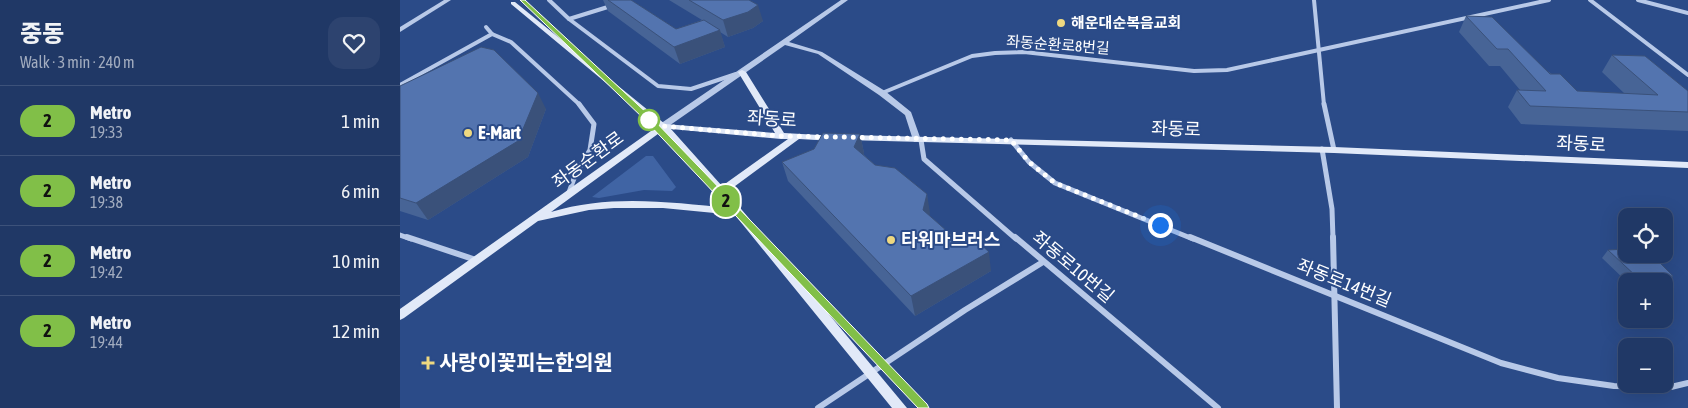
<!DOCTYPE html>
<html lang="en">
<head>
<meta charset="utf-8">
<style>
  :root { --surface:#203866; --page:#2d436f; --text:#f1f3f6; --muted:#a2acbf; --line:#3d527a }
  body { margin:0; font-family:"Asap Condensed","Noto Sans KR",sans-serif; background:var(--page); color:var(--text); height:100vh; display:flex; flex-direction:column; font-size:19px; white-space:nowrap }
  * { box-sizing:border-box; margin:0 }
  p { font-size:16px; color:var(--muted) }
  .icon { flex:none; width:28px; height:28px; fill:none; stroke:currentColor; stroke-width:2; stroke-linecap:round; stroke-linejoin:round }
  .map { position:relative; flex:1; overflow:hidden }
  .drawer { display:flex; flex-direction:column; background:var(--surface); width:400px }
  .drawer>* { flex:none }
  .badge { padding:0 10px; border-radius:16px; font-size:18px; line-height:32px }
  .fabs { position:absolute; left:1218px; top:208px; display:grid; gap:10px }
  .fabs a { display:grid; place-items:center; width:55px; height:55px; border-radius:10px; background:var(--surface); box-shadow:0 5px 20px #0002,0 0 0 1px var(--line); font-size:25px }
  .you { position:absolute; width:25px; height:25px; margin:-12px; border:4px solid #fff; border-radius:50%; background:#1a73e8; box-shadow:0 0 0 8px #1a73e833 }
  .map>.badge { position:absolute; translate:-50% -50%; box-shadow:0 0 0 2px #fff }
  .round { display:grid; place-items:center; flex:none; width:52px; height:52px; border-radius:15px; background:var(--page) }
  .summary { display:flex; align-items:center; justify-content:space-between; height:85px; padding:0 20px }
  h1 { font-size:24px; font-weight:800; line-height:38px }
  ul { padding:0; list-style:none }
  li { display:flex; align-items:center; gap:15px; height:70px; padding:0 20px; border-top:1px solid var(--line) }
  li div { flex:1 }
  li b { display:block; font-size:19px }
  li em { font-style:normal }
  li .badge { min-width:55px; font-weight:700; text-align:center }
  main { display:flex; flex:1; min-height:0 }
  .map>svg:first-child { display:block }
  .green { fill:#4064a4 }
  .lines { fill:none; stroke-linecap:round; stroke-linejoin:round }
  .minor-far2 { stroke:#b8c9e8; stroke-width:4 }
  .minor-far1 { stroke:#b8c9e8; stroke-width:5 }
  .minor { stroke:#b8c9e8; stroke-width:6 }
  .tertiary { fill:#b8c9e8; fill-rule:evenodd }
  .secondary { fill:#e1e9f8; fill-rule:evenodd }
  .wall { fill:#476496 }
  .shaded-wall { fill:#3a517a }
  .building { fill:#5374af; stroke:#3a517a }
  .line { fill:#81bf48; stroke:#fff }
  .walk { stroke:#fff; stroke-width:5; stroke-dasharray:0 9 }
  .poi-dot { fill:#eed880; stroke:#2b4b88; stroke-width:2 }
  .stop-dot { fill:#fff; stroke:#81bf48; stroke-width:2.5 }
  .labels { text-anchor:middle; stroke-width:4; stroke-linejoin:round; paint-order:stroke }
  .far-poi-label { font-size:15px; font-weight:bold; fill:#fff; stroke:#2b4b88; text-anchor:start }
  .far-street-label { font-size:15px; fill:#fff; stroke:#2b4b88 }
  .street-label { font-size:18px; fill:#fff; stroke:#2b4b88 }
  .poi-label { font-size:18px; font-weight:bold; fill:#fff; stroke:#2b4b88; text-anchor:start }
  .near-poi-label { font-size:21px; font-weight:bold; fill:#fff; stroke:#2b4b88; text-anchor:start }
</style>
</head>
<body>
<main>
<section class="drawer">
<div class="summary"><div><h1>중동</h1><p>Walk · 3 min · 240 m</p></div><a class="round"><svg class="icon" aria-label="heart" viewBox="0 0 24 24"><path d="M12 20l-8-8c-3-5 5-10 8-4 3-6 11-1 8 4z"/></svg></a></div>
<ul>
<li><span class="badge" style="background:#81bf48;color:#111">2</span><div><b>Metro</b><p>19:33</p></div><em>1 min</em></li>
<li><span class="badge" style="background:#81bf48;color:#111">2</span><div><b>Metro</b><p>19:38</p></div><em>6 min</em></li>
<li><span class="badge" style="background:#81bf48;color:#111">2</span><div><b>Metro</b><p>19:42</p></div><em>10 min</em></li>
<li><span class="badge" style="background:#81bf48;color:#111">2</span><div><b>Metro</b><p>19:44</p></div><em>12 min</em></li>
</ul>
</section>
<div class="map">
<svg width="1288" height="408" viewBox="0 0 1288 408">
  <rect width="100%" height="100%" fill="#2b4b88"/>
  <polygon class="green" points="246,156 253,156 276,187 272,191 244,190 199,198 192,197"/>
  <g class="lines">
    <g class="minor-far2">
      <polyline points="149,0 169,19"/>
      <polyline points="914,0 924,105"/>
      <polyline points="1190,0 1288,75"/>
      <polyline points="1238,0 1288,13"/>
      <polyline points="211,6 169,19 258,86 291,89 336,74"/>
      <polyline points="86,27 92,34"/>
      <polyline points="0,85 92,34 111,42 180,105"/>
      <polyline points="482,93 572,56 595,53 624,52 794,71 827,70 1149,0"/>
    </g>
    <g class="minor-far1">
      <polyline points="924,104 934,150"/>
      <polyline points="521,140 524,159 616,239"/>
      <polyline points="611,140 629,162 655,183 793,239"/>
      <polyline points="922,149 932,209 933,239"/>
      <polyline points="168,195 176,173 190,150 194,124 179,104"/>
      <polyline points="0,235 11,239"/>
    </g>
    <g class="minor">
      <polyline points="7,237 76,260"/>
      <polyline points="615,237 818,408"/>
      <polyline points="790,237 1101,363 1158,378 1214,386 1271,387 1288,383"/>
      <polyline points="933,237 937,408"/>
      <polyline points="418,408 565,310 643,262"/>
    </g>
    <g class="tertiary">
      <polygon points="44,0 51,0 0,32 0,27"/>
      <polygon points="441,0 448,0 389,42 422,52 485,91 511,112 521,140 520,142 514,142 513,140 505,115 479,95 418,54 385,45 266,128 260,128 259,126 260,124"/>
    </g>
    <g class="secondary">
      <path d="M111 2H115L265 124 375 133 338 72 342 70 346 72 384 133 437 136 438 138 434 141 399 139 327 192 507 408H492L335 215 263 208H214L189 210 138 221 4 318 0 320V309L258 126 111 4ZM271 129 381 139H388L322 186ZM262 131 329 208C270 202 209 194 151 212Z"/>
      <polygon points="449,135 934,147 1288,162 1288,168 934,153 446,140 445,138"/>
    </g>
  </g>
  <g class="wall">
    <polygon points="203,0 231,0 276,29 302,20 269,0 349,0 363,21 353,28 328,37 320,32 325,47 280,64 208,11"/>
    <polygon points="1066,16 1177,91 1225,94 1202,72 1212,55 1288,91 1288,131 1121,124 1108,107 1117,90 1120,90 1100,66 1089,66 1059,32"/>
    <polygon points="0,86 146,109 128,157 28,220 0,211"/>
    <polygon points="460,134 464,153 463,154 475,165 527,194 529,215 591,271 515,316 388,181 382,162"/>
    <polygon points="1208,250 1273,276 1267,284 1264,284 1264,281 1226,281 1202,258"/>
  </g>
  <g class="shaded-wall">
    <polygon points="358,5 363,21 353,28 328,37 323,20"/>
    <polygon points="320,30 325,47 280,64 274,47"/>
    <polygon points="138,93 146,109 128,157 28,220 16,203"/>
    <polygon points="460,134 464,153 458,165 454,147"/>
    <polygon points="527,194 530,213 526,229 523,210"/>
    <polygon points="589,252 591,271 515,316 511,296"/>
  </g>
  <g class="building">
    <polygon points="208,0 231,0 276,29 304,20 320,30 274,47"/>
    <polygon points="289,0 349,0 358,5 348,12 323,20"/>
    <polygon points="1066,16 1092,17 1150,74 1160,74 1177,91 1258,95 1212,55 1245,56 1288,91 1288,112 1130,106 1117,90 1146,91 1108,49 1097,49"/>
    <polygon points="81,47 94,50 138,93 118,141 16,203 0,198 0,86"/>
    <polygon points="423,133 460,134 454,147 475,165 495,168 527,194 523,210 556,239 567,232 589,252 511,296 382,162 414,149"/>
    <polygon points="1226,249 1226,254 1251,254 1273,276 1238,278 1208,250"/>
  </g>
  <polygon class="line" points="120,0 125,0 250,116 527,404 529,408 518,408 244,119"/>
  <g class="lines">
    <polyline class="walk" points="249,120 248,114 263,126 381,136 611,140 629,162 655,183 760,225"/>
  </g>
  <g class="poi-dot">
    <circle cx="661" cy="23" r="5"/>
    <circle cx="68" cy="133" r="5"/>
    <circle cx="491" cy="240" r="5"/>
    <path d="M25.5 355.5h5v5h5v5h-5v5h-5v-5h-5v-5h5z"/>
  </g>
  <circle class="stop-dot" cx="249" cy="120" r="10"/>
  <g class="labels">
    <g class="far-poi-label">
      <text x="671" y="28">해운대순복음교회</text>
    </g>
    <g class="far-street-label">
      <text transform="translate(658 45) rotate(4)" y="5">좌동순환로8번길</text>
    </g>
    <g class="street-label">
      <text transform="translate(372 119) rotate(4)" y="6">좌동로</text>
      <text transform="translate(776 129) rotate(2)" y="6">좌동로</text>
      <text transform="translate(1181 144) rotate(3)" y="6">좌동로</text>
      <text transform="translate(188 160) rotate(-36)" y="6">좌동순환로</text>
      <text transform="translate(673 267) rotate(40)" y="6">좌동로10번길</text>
      <text transform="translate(944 283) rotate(22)" y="6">좌동로14번길</text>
    </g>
    <g class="poi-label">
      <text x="78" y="139">E-Mart</text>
      <text x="501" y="246">타워마브러스</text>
    </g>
    <g class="near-poi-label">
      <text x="39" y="370">사랑이꽃피는한의원</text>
    </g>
  </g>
</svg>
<div class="fabs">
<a><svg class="icon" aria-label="locate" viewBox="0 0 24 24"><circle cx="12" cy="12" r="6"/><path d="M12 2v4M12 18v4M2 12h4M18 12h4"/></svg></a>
<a>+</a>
<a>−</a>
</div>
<div class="you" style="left:760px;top:225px"></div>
<b class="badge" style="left:326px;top:201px;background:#81bf48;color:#111">2</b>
</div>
</main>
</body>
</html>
